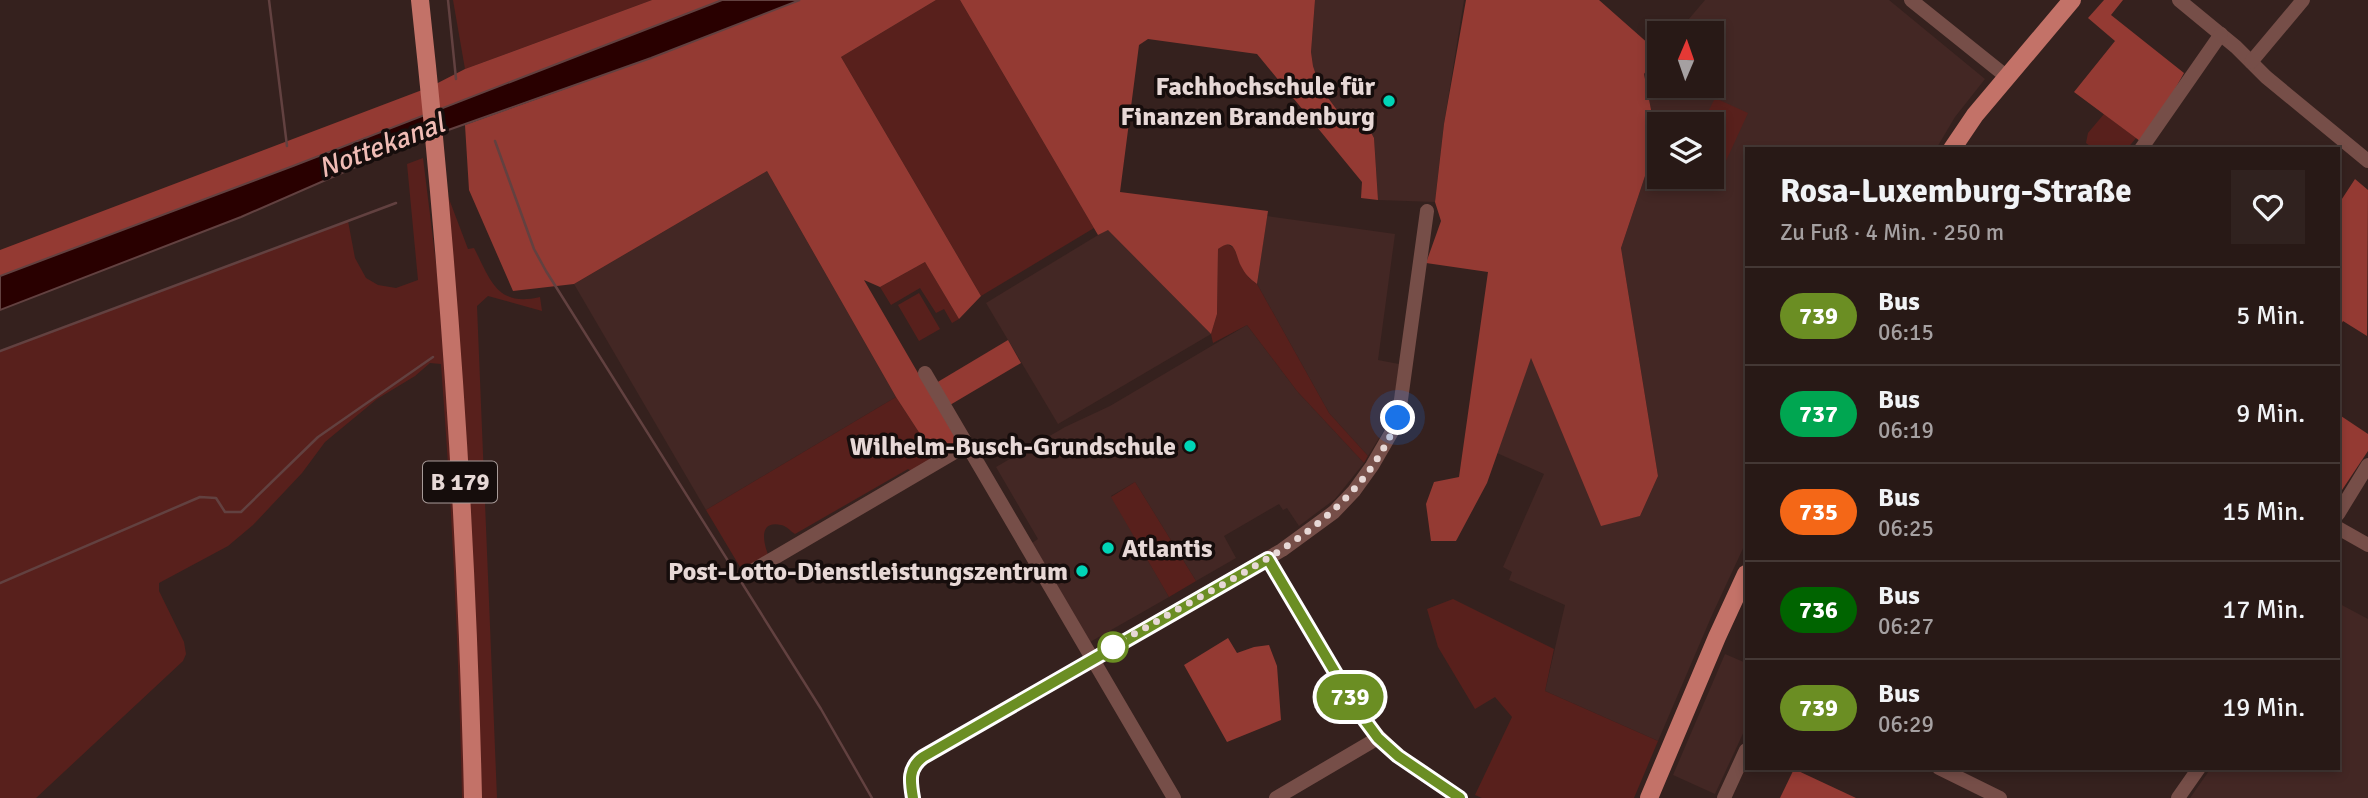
<!DOCTYPE html>
<html lang="de">
<head>
<meta charset="utf-8">
<style>
  :root { --surface:#281916; --page:#30221f; --text:#f1f3f6; --muted:#a5a0a1; --line:#443835 }
  body { margin:0; font-family:Signika,sans-serif; background:var(--page); color:var(--text); height:100vh; display:flex; flex-direction:column; font-size:26px; white-space:nowrap }
  * { box-sizing:border-box; margin:0 }
  p { font-size:23px; color:var(--muted) }
  .icon { flex:none; width:38px; height:38px; fill:none; stroke:currentColor; stroke-width:2; stroke-linecap:round; stroke-linejoin:round }
  .map { position:relative; flex:1; overflow:hidden }
  .drawer { position:absolute; left:1745px; top:147px; width:595px; height:623px; display:flex; flex-direction:column; background:var(--surface); border-radius:0px; box-shadow:0 4px 10px #0003,0 0 0 2px var(--line) }
  .drawer>* { flex:none }
  .badge { padding:0 14px; border-radius:23px; font-size:24px; line-height:46px }
  .needle { width:46px; rotate:2deg }
  .tools { position:absolute; left:1647px; top:21px; display:grid; gap:14px }
  .tools a { display:grid; place-items:center; width:77px; height:77px; border-radius:0px; background:var(--surface); box-shadow:0 4px 10px #0003,0 0 0 2px var(--line); font-size:35px }
  .you { position:absolute; width:35px; height:35px; margin:-18px; border:5px solid #fff; border-radius:50%; background:#1a73e8; box-shadow:0 0 0 10px #1a73e833 }
  .map>.badge { position:absolute; translate:-50% -50%; box-shadow:0 0 0 4px #fff }
  .round { display:grid; place-items:center; flex:none; width:74px; height:74px; border-radius:0px; background:var(--page) }
  .head { display:flex; align-items:center; justify-content:space-between; height:119px; padding:0 35px }
  h1 { font-size:33px; font-weight:700; line-height:52px }
  ul { padding:0; list-style:none }
  li { display:flex; align-items:center; gap:21px; height:98px; padding:0 35px; border-top:2px solid var(--line) }
  li div { flex:1 }
  li b { display:block; font-size:26px }
  li em { font-style:normal }
  li .badge { min-width:77px; font-weight:700; text-align:center }
  .map>svg:first-child { display:block }
  .built { fill:#432724; fill-rule:evenodd }
  .green { fill:#58201c }
  .forest { fill:#943a33 }
  .water { fill:#290000; stroke:#624140; stroke-width:2 }
  .lines { fill:none; stroke-linecap:round; stroke-linejoin:round }
  .stream { stroke:#624140; stroke-width:2.5 }
  .minor { stroke:#764e48; stroke-width:14 }
  .major { stroke:#c37268; stroke-width:18 }
  .line-casing { stroke:#fff; stroke-width:16 }
  .line { stroke:#6b8e23; stroke-width:10 }
  .walk { stroke:#e7d8d6; stroke-width:7; stroke-dasharray:0 12.6 }
  .poi-dot { fill:#00d5b7; stroke:#160d0c; stroke-width:2.5 }
  .stop-dot { fill:#fff; stroke:#6b8e23; stroke-width:3.5 }
  .labels { text-anchor:middle; stroke-width:7; stroke-linejoin:round; paint-order:stroke }
  .shield { fill:#160d0c; stroke:#a89b99; stroke-width:2 }
  .shield-label { font-size:24px; font-weight:bold; fill:#e7d8d6 }
  .poi-label { font-size:26px; font-weight:bold; fill:#e7d8d6; stroke:#160d0c; text-anchor:end }
  .water-label { font-size:28px; font-style:italic; fill:#f0bcb5; stroke:#160d0c }
</style>
</head>
<body>
<div class="map">
<svg width="2368" height="798" viewBox="0 0 2368 798">
  <rect width="100%" height="100%" fill="#35211e"/>
  <g class="built">
    <polygon points="1315,0 1464,0 1444,124 1435,202 1378,200 1374,138 1366,123 1340,114 1320,87 1313,66 1311,52"/>
    <path d="M1705 0H1889L1985 79 1955 117 1936 149H1746V542L1712 615 1658 741 1545 691 1565 605 1509 580 1512 572 1503 567 1544 474 1497 453 1531 357 1601 525 1640 516 1658 476 1621 248 1657 140 1644 74 1659 56V86H1712V33H1677ZM1659 124H1712V177H1659Z"/>
    <polygon points="767,171 896,397 706,510 574,284"/>
    <polygon points="1267,216 1395,234 1378,360 1399,364 1392,417 1368,456 1329,413 1257,284"/>
    <polygon points="1108,229 1211,334 1058,424 986,303"/>
    <polygon points="1247,325 1297,391 1364,463 1335,499 1299,526 1287,508 1283,510 1279,504 1224,536 1236,558 1196,581 1135,482 1111,496 1169,597 1090,642 1032,543 1038,539 996,467 1065,427 1110,406"/>
    <polygon points="2338,603 2368,619 2368,798 2190,798 2211,768 2338,768"/>
    <polygon points="1725,654 1746,663 1746,727 1715,794 1673,775"/>
  </g>
  <g class="green">
    <polygon points="453,0 652,0 465,69"/>
    <polygon points="936,0 960,0 1094,228 981,296 841,57"/>
    <polygon points="1715,98 1748,113 1720,174 1712,170 1712,124 1702,124"/>
    <polygon points="2104,114 2136,138 2127,149 2094,149 2086,143 2088,133"/>
    <path d="M423 158 439 287 452 454 467 798H462C459 653 452 509 441 364L430 363 415 376 377 399 325 442 302 473 253 525 228 546 159 583V591L184 642 186 654 183 661 36 798H0V351L348 221 355 258 366 278 378 285 396 288 418 280 407 164Z"/>
    <path d="M446 191 468 249 474 248C491 281 497 307 540 297L542 311 488 296 477 306 497 798H481Z"/>
    <polygon points="1222,245 1229,245 1234,248 1241,265 1249,278 1257,284 1329,413 1368,456 1364,463 1297,391 1247,325 1213,343 1211,334 1217,314 1218,249"/>
    <polygon points="925,262 959,319 952,323 944,309 936,313 920,288 891,305 880,287"/>
    <polygon points="919,293 940,329 919,341 898,305"/>
    <path d="M896 397 937 460 914 473 908 469 795 534C790 531 787 526 781 525 757 520 764 545 769 557L743 572 706 510Z"/>
    <polygon points="1135,482 1196,581 1169,597 1111,497"/>
    <polygon points="1453,599 1554,649 1545,691 1658,741 1634,798 1482,798 1475,795 1512,717 1495,697 1475,709 1438,647 1427,609"/>
  </g>
  <g class="forest">
    <polygon points="652,0 722,0 293,166 0,276 0,250 430,87 465,69"/>
    <polygon points="800,0 936,0 841,57 981,296 959,319 925,262 880,287 864,280 954,435 953,446 937,460 896,397 767,171 574,284 513,291 469,190 465,125 651,58"/>
    <path d="M960 0H1315L1311 52 1313 66 1320 87 1340 114 1366 123 1374 138 1378 200 1361 198 1362 182 1257 54 1148 39 1139 45 1120 192 1268 211 1257 284C1250 279 1245 274 1241 266 1235 255 1236 236 1218 249L1217 314 1211 334 1108 230 1098 235Z"/>
    <polygon points="1466,0 1599,0 1659,53 1644,74 1657,140 1621,248 1658,476 1640,516 1601,526 1531,358 1487,483 1456,541 1431,541 1426,504 1434,482 1459,477 1488,272 1426,263 1441,221 1435,202 1444,124"/>
    <polygon points="2104,0 2123,0 2111,15 2184,73 2144,144 2074,92 2115,41 2088,18"/>
    <polygon points="2355,179 2368,190 2367,336 2343,321 2338,329 2338,205"/>
    <polygon points="1008,340 1021,363 950,405 936,383"/>
    <polygon points="2338,414 2368,434 2368,451 2338,496"/>
    <polygon points="1228,638 1237,653 1254,647 1269,645 1277,666 1281,720 1227,742 1184,665"/>
    <polygon points="1794,769 1856,798 1780,798"/>
  </g>
  <polygon class="water" points="722,0 800,0 651,58 406,145 241,217 0,310 0,276 293,166"/>
  <g class="lines">
    <g class="stream">
      <polyline points="269,0 287,146"/>
      <polyline points="448,0 456,79"/>
      <polyline points="495,141 534,249 546,271 821,709 872,798"/>
      <polyline points="0,351 396,203"/>
      <polyline points="0,583 200,497 216,498 225,512 241,512 318,437 433,357"/>
    </g>
    <g class="minor">
      <polyline points="1911,0 2007,77"/>
      <polyline points="2179,0 2236,47 2266,77 2368,161"/>
      <polyline points="2251,62 2303,0"/>
      <polyline points="2141,149 2221,34"/>
      <polyline points="925,373 1174,798"/>
      <polyline points="2338,514 2368,465"/>
      <polyline points="2338,528 2368,545"/>
      <path d="M1268 559 1358 711C1384 749 1421 774 1460 798"/>
      <polyline points="752,571 967,445"/>
      <polyline points="1939,768 2000,798"/>
      <path d="M913 798C910 781 908 768 923 757L1282 550 1334 512 1354 491 1372 466 1394 428 1399 414 1427 211"/>
      <polyline points="1276,798 1378,738"/>
      <polyline points="1724,798 1746,750"/>
      <polyline points="2178,798 2199,768"/>
    </g>
    <g class="major">
      <path d="M420 0C449 265 467 532 473 798"/>
      <polyline points="1952,149 1975,115 2072,0"/>
      <polyline points="1649,798 1717,637 1746,574"/>
    </g>
  </g>
  <g class="lines">
    <g class="line-casing">
      <path id="line" d="M913 798C910 781 908 768 923 757L1268 559 1358 711 1378 738 1398 756 1460 798"/>
    </g>
    <use href="#line" class="line"/>
    <path class="walk" d="M1113 647C1127 637 1144 629 1159 620 1250 567 1357 524 1398 418"/>
  </g>
  <g class="poi-dot">
    <circle cx="1389" cy="101" r="7"/>
    <circle cx="1190" cy="446" r="7"/>
    <circle cx="1108" cy="548" r="7"/>
    <circle cx="1082" cy="571" r="7"/>
  </g>
  <circle class="stop-dot" cx="1113" cy="647" r="14"/>
  <g class="labels">
    <rect class="shield" x="423" y="461.5" width="74" height="41" rx="5"/>
    <g class="shield-label">
      <text x="460" y="490">B 179</text>
    </g>
    <g class="poi-label">
      <text x="1375" y="95">Fachhochschule für<tspan x="1375" dy="30">Finanzen Brandenburg</tspan></text>
      <text x="1176" y="455">Wilhelm-Busch-Grundschule</text>
      <text x="1122" y="557" text-anchor="start">Atlantis</text>
      <text x="1068" y="580">Post-Lotto-Dienstleistungszentrum</text>
    </g>
    <g class="water-label">
      <text transform="translate(381 145) rotate(-21)" y="10">Nottekanal</text>
    </g>
  </g>
</svg>
<div class="tools">
<a><svg class="needle" viewBox="-14 -14 28 28"><path d="M0-13l5 13h-10z" fill="#e53935"/><path d="M0 13l5-13h-10z" fill="#a5a0a1"/></svg></a>
<a><svg class="icon" aria-label="layers" viewBox="0 0 24 24"><path d="M12 4l9 5-9 5-9-5zM3 14l9 5 9-5"/></svg></a>
</div>
<div class="you" style="left:1398px;top:418px"></div>
<b class="badge" style="left:1350px;top:697px;background:#6b8e23;color:#fff">739</b>
<section class="drawer">
<div class="head"><div><h1>Rosa-Luxemburg-Straße</h1><p>Zu Fuß · 4 Min. · 250 m</p></div><a class="round"><svg class="icon" aria-label="heart" viewBox="0 0 24 24"><path d="M12 20l-8-8c-3-5 5-10 8-4 3-6 11-1 8 4z"/></svg></a></div>
<ul>
<li><span class="badge" style="background:#6b8e23;color:#fff">739</span><div><b>Bus</b><p>06:15</p></div><em>5 Min.</em></li>
<li><span class="badge" style="background:#00a651;color:#fff">737</span><div><b>Bus</b><p>06:19</p></div><em>9 Min.</em></li>
<li><span class="badge" style="background:#f46717;color:#fff">735</span><div><b>Bus</b><p>06:25</p></div><em>15 Min.</em></li>
<li><span class="badge" style="background:#006400;color:#fff">736</span><div><b>Bus</b><p>06:27</p></div><em>17 Min.</em></li>
<li><span class="badge" style="background:#6b8e23;color:#fff">739</span><div><b>Bus</b><p>06:29</p></div><em>19 Min.</em></li>
</ul>
</section>
</div>
</body>
</html>
